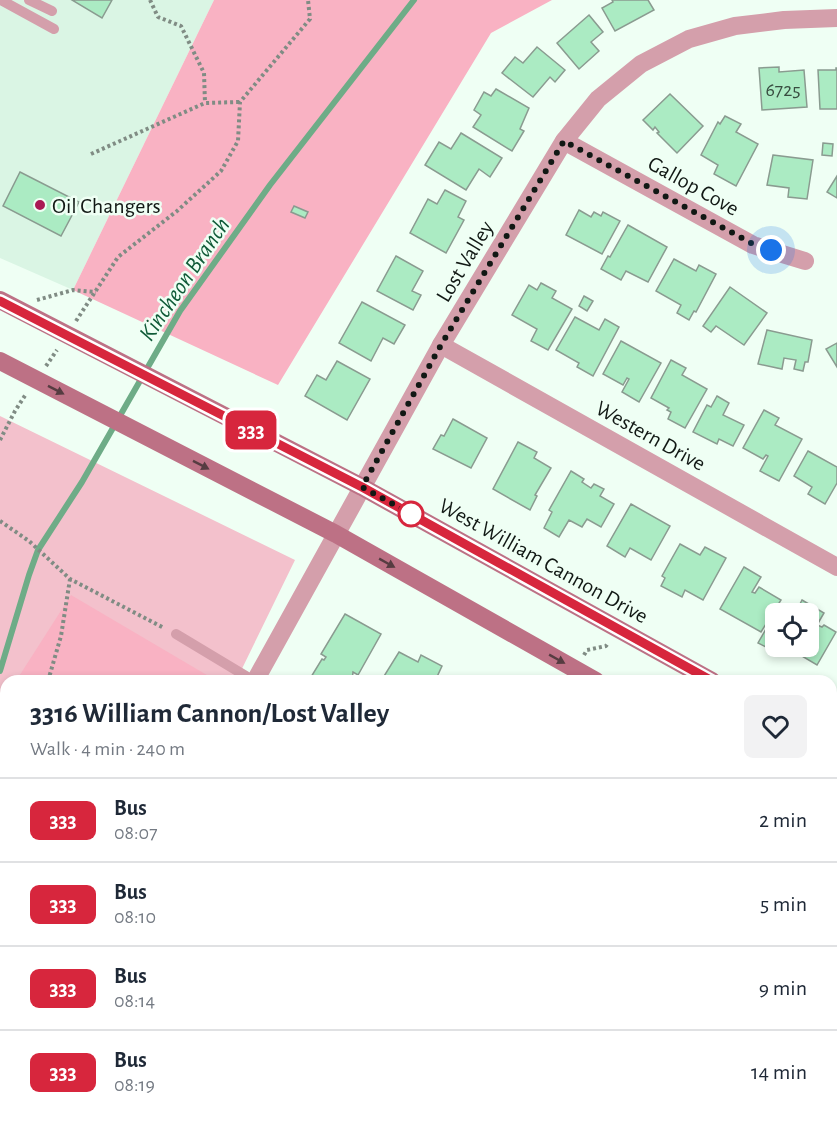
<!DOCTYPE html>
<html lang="en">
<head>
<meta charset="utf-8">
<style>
  :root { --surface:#fff; --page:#f2f2f3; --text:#1f2937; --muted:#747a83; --line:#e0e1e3 }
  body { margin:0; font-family:"Alegreya Sans",sans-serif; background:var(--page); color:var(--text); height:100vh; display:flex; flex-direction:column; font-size:22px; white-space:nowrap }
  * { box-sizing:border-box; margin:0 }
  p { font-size:20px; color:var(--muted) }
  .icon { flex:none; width:33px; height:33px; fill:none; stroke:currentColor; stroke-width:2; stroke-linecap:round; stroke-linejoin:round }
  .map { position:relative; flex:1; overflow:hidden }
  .sheet { position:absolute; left:0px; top:675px; width:837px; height:450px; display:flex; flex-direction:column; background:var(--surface); border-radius:18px 18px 0 0; box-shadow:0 3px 9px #0003 }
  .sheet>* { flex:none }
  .badge { padding:0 12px; border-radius:9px; font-size:21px; line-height:39px }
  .controls { position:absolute; left:765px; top:603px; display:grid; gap:12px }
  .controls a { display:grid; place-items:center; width:54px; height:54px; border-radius:9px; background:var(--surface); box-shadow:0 3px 9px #0003; font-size:30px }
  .you { position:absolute; width:30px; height:30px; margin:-15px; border:4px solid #fff; border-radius:50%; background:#1a73e8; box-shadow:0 0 0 9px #1a73e833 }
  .map>.badge { position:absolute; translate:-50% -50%; box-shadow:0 0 0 3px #fff }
  .round { display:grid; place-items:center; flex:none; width:63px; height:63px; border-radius:9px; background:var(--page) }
  .overview { display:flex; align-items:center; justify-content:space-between; height:102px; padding:0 30px }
  h1 { font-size:28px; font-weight:600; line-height:45px }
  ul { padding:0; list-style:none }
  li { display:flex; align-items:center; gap:18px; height:84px; padding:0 30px; border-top:2px solid var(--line) }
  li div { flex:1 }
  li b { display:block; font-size:22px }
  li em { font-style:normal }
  li .badge { min-width:66px; font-weight:700; text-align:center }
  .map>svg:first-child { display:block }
  .built { fill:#daf5e4 }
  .green { fill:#f3c1cc }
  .forest { fill:#f9b2c3 }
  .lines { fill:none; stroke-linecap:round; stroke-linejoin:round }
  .stream { stroke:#6eac87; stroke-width:6 }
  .building { fill:#abebc3; stroke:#8a9b90; stroke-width:1.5 }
  .path { stroke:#808c84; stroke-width:4; stroke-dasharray:3 3; stroke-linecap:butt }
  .service { stroke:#d49fab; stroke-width:10 }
  .minor { stroke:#d49fab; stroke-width:18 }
  .secondary { stroke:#bd7185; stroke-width:18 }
  .oneway { fill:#563c41 }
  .line-casing { stroke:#fff; stroke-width:14 }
  .line { stroke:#d7263d; stroke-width:9 }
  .walk { stroke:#111814; stroke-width:6; stroke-dasharray:0 10.8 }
  .poi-dot { fill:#aa1a55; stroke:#effff4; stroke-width:2 }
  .stop-dot { fill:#fff; stroke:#d7263d; stroke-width:3 }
  .labels { text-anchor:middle; stroke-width:5; stroke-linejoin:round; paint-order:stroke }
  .number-label { font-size:20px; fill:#384d40 }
  .street-label { font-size:22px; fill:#111814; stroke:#effff4 }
  .poi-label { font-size:22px; fill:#111814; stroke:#effff4; text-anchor:start }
  .water-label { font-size:24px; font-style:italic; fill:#105b38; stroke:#effff4 }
</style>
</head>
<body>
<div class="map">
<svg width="837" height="1125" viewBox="0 0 837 1125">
  <rect width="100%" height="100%" fill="#effff4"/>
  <polygon class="built" points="0,0 214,0 73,290 0,258"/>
  <polygon class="green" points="0,416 295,560 236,681 6,681 6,1119 831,1119 831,1043 837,1047 837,1125 0,1125"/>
  <g class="forest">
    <polygon points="214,0 552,0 491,33 278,385 73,290"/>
    <polygon points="71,595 217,681 16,681"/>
    <polygon points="6,697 6,1119 831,1119 831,1043 837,1047 837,1125 0,1125 0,706"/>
  </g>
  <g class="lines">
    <polyline class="stream" points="0,671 29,575 38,550 82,482 180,311 270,185 414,0"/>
  </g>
  <g class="building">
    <polygon points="72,0 112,0 102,18"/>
    <polygon points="612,0 648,0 654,10 615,31 602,8 613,2"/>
    <polygon points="589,15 603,32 591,42 599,51 579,69 557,43"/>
    <polygon points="537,47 565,70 555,82 550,77 533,97 502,73 515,57 523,63"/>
    <polygon points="779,67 779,72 804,70 807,107 762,110 759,68"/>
    <polygon points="836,68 837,68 837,109 820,109 818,70 836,70"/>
    <polygon points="496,89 529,108 520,129 524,131 512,151 473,127 481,115 474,110 484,92 491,96"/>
    <polygon points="670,94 703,126 677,153 657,133 659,132 655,127 653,130 643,120"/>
    <polygon points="725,116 741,124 736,132 758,144 736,186 714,174 718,165 701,155 718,122 720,124"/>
    <polygon points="461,133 502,158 490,177 479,169 466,190 425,165 439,142 451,149"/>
    <polygon points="823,143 833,144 832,156 822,155"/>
    <polygon points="773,155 813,160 807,199 788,197 789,188 767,185"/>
    <polygon points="20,172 79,202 61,236 3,206"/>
    <polygon points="837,176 837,198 827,192"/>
    <polygon points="445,190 466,201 458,217 464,220 446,253 410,233 428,199 437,204"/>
    <polygon points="294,206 308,212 305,218 291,212"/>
    <polygon points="579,210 591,217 594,212 601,216 603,212 620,221 602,254 566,235"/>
    <polygon points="628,225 667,247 648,282 626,271 621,280 601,269 608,256 610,257"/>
    <polygon points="396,256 423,271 412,291 421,295 413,310 377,291"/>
    <polygon points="674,259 696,271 699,265 716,274 696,312 694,311 689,320 677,313 681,305 656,291"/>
    <polygon points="541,283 556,291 552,298 572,309 548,350 531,341 537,329 512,315 529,285 537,290"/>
    <polygon points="730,287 767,313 744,345 716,326 711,332 703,326"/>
    <polygon points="584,296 593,301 587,311 579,306"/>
    <polygon points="362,302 405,325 394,344 383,338 371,361 339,343"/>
    <polygon points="575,317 599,330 605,319 619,327 593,376 577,367 579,363 556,350"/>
    <polygon points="767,330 812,340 808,362 805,362 803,371 794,369 796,360 784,358 782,369 758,364"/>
    <polygon points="621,341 661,363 639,402 622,392 629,379 627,378 623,385 603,374"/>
    <polygon points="837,343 837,367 826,349"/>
    <polygon points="671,360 686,368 682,375 707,389 685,428 668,419 671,412 667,410 669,408 651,398"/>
    <polygon points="337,361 370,379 347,420 305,396 317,375 326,380"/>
    <polygon points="717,396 729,403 723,415 744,425 733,446 719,439 717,444 693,432 707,405 711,407"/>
    <polygon points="764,410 779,418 775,425 802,439 779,481 760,471 768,456 766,455 763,459 743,448"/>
    <polygon points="453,419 487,438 471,468 433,449 441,435 444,436"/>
    <polygon points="518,442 537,452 534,458 551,468 535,495 537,496 530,510 493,489"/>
    <polygon points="808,451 837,467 837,483 825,504 808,494 812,487 794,476"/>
    <polygon points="571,471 584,479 582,482 591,488 594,484 604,489 600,496 614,504 601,527 587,519 582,527 569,520 559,537 544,528 552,512 549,510"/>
    <polygon points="631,504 670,526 651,560 630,548 625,557 607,546"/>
    <polygon points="680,544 700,555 705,547 726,558 703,600 685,590 682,597 661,586 665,578 662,576"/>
    <polygon points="744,567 761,577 752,592 755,593 759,587 781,600 761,632 720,609"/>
    <polygon points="802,600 824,613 817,625 822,627 824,625 836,632 817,665 785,646 808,646 808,614 795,614"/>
    <polygon points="345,614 381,634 358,675 353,672 352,681 318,681 311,677 322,659 324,660 326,657 321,654"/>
    <polygon points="766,629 773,633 766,647 758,643"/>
    <polygon points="399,652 418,662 421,655 442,666 435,681 381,681"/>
  </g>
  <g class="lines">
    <g class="path">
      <polyline points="150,0 158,17 181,26 204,73 205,103"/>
      <polyline points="91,154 205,103 240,102"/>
      <polyline points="37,300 73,290 96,292"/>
      <polyline points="76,321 118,257 177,211 221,171 238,141 240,102 310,19 308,0"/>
      <polyline points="46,366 57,350"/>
      <polyline points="0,440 15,411 26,394"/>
      <polyline points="0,521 29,541 70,579 164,628"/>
      <polyline points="584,655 587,650 606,646 608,643"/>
      <polyline points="48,681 61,636 70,579"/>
      <polyline points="0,1013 6,1014"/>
      <polyline points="291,1119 293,1125"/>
    </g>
    <g class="service">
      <polyline points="1,0 54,29"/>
      <polyline points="29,0 52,11"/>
      <polyline points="176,634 254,681"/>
      <polyline points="831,1000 837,1003"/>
    </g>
    <g class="minor">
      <polyline points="564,141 753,245 805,261"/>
      <polyline points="441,345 837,567"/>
      <polyline points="255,681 441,345 564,141 598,99 641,64 689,39 735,26 784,20 837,18"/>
    </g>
    <g class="secondary">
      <polyline points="0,300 362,487 712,681"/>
      <polyline points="0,361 336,534 596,681"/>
      <polyline points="831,747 837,751"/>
      <polyline points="831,812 837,816"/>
    </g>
  </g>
  <defs><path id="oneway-solid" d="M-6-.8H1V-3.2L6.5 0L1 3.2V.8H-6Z" transform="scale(1.5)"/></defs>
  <g class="oneway">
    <use href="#oneway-solid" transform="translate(56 390) rotate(27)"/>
    <use href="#oneway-solid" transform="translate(201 465) rotate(27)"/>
    <use href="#oneway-solid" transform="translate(387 563) rotate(29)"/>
    <use href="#oneway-solid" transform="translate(557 659) rotate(29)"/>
  </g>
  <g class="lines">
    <g class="line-casing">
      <polyline id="line" points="0,301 362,487 712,681"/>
    </g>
    <use href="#line" class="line"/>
    <polyline class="walk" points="411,514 362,487 441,345 564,141 753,244 771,250"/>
  </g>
  <circle class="poi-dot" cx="40" cy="205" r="6"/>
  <circle class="stop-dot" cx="411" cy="514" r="12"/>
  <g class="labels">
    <g class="number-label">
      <text x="783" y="96">6725</text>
    </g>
    <g class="street-label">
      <text transform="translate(694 185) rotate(29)" y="8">Gallop Cove</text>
      <text transform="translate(464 261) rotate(-59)" y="8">Lost Valley</text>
      <text transform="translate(651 435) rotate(29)" y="8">Western Drive</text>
      <text transform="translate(544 560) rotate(29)" y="8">West William Cannon Drive</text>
    </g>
    <g class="poi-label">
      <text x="52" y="213">Oil Changers</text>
    </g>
    <g class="water-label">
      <text transform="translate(184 279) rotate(-56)" y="8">Kincheon Branch</text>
    </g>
  </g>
</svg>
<div class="controls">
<a><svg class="icon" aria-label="locate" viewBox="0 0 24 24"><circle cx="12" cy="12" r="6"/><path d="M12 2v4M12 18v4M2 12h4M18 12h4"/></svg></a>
</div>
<div class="you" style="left:771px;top:250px"></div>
<b class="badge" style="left:251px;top:430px;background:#d7263d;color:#fff">333</b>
<section class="sheet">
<div class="overview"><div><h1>3316 William Cannon/Lost Valley</h1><p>Walk · 4 min · 240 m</p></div><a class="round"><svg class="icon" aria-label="heart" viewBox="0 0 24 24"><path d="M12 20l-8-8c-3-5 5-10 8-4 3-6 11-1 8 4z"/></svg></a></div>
<ul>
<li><span class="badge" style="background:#d7263d;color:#fff">333</span><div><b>Bus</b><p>08:07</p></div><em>2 min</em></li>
<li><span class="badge" style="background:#d7263d;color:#fff">333</span><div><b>Bus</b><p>08:10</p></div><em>5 min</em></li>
<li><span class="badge" style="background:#d7263d;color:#fff">333</span><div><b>Bus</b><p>08:14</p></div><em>9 min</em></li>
<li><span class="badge" style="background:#d7263d;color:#fff">333</span><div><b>Bus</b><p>08:19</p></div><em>14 min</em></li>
</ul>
</section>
</div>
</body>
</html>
